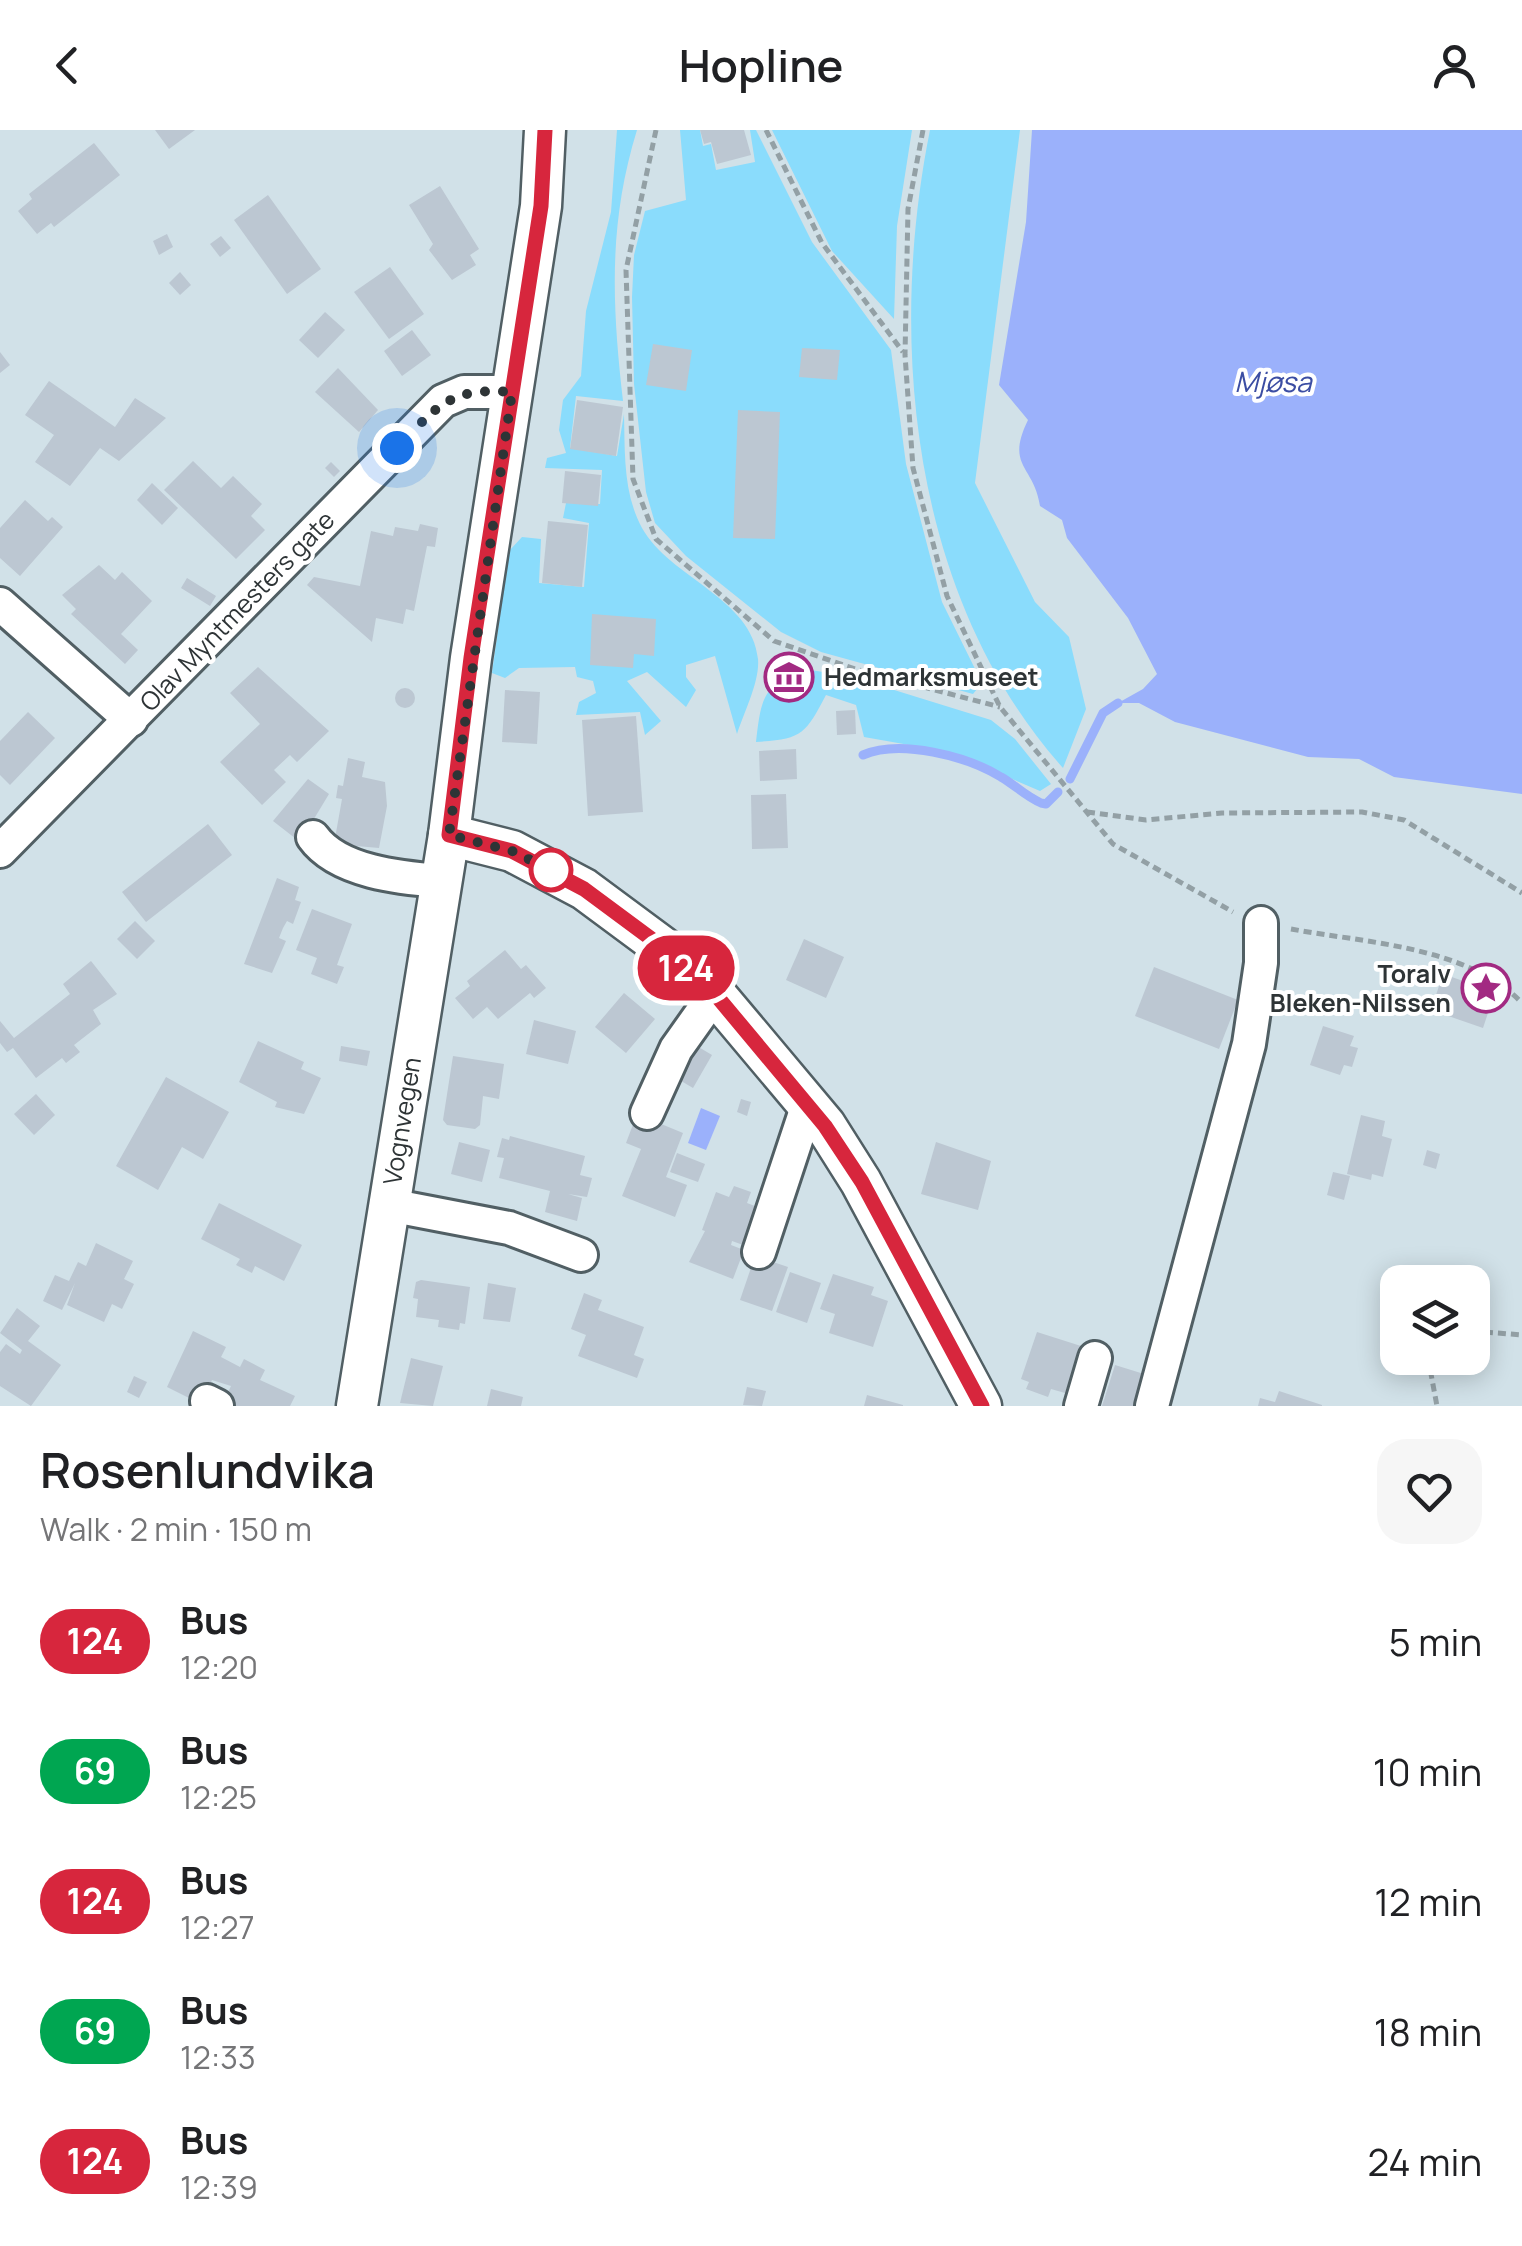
<!DOCTYPE html>
<html lang="en">
<head>
<meta charset="utf-8">
<style>
  :root { --surface:#fff; --page:#f6f6f6; --text:#202124; --muted:#757577 }
  body { margin:0; font-family:Manrope,sans-serif; background:var(--page); color:var(--text); height:100vh; display:flex; flex-direction:column; font-size:38px; white-space:nowrap }
  * { box-sizing:border-box; margin:0 }
  p { font-size:32px; color:var(--muted) }
  .icon { flex:none; width:55px; height:55px; fill:none; stroke:currentColor; stroke-width:2; stroke-linecap:round; stroke-linejoin:round }
  .map { position:relative; height:1276px; overflow:hidden }
  .panel { display:flex; flex-direction:column; background:var(--surface); flex:1 }
  .panel>* { flex:none }
  .badge { padding:0 20px; border-radius:32px; font-size:35px; line-height:65px }
  .buttons { position:absolute; left:1380px; top:1135px; display:grid; gap:20px }
  .buttons a { display:grid; place-items:center; width:110px; height:110px; border-radius:20px; background:var(--surface); box-shadow:0 5px 25px #0003; font-size:50px }
  .you { position:absolute; width:50px; height:50px; margin:-25px; border:8px solid #fff; border-radius:50%; background:#1a73e8; box-shadow:0 0 0 15px #1a73e833 }
  .map>.badge { position:absolute; translate:-50% -50%; box-shadow:0 0 0 5px #fff }
  .round { display:grid; place-items:center; flex:none; width:105px; height:105px; border-radius:30px; background:var(--page) }
  .headline { display:flex; align-items:center; justify-content:space-between; height:170px; padding:0 40px }
  h1 { font-size:48px; font-weight:600; line-height:75px }
  ul { padding:0; list-style:none }
  li { display:flex; align-items:center; gap:30px; height:130px; padding:0 40px }
  li div { flex:1 }
  li b { display:block; font-size:38px }
  li em { font-style:normal }
  li .badge { min-width:110px; font-weight:700; text-align:center }
  header { display:flex; justify-content:space-between; align-items:center; height:130px; padding:0 40px; background:var(--surface); font-size:45px; font-weight:600 }
  .map>svg:first-child { display:block }
  .green { fill:#8adcfc }
  .water { fill:#9bb1fb }
  .lines { fill:none; stroke-linecap:round; stroke-linejoin:round }
  .stream { stroke:#9bb1fb; stroke-width:9 }
  .building { fill:#bcc7d2 }
  .minor-casing { stroke:#515f64; stroke-width:38 }
  .major-casing { stroke:#515f64; stroke-width:45 }
  .path { stroke:#93a0a5; stroke-width:5; stroke-dasharray:8 5; stroke-linecap:butt }
  .minor { stroke:#fff; stroke-width:32 }
  .major { stroke:#fff; stroke-width:40 }
  .line-casing { stroke:#fff; stroke-width:22 }
  .line { stroke:#d7263d; stroke-width:15 }
  .walk { stroke:#2e3436; stroke-width:10; stroke-dasharray:0 18 }
  .stop-dot { fill:#fff; stroke:#d7263d; stroke-width:5 }
  .labels { text-anchor:middle; stroke-width:8; stroke-linejoin:round; paint-order:stroke }
  .street-label { font-size:25px; fill:#2e3436; stroke:#fff }
  .poi-label { font-size:25px; font-weight:bold; fill:#2e3436; stroke:#fff; text-anchor:start }
  .water-label { font-size:28px; font-style:italic; fill:#3b4da3; stroke:#fff }
</style>
</head>
<body>
<header><svg class="icon" aria-label="back" viewBox="0 0 24 24"><path d="M15 5l-7 7 7 7"/></svg>Hopline<svg class="icon" aria-label="person" viewBox="0 0 24 24"><circle cx="12" cy="8" r="4"/><path d="M4 21q1-7 8-7t8 7"/></svg></header>
<div class="map">
<svg width="1522" height="1276" viewBox="0 0 1522 1276">
  <rect width="100%" height="100%" fill="#d1e1e8"/>
  <g class="green">
    <path d="M617 0H637C608 94 612 175 623 271L576 266 570 318 617 326 624 284C625 323 623 363 642 398 670 448 752 468 758 529 760 551 744 582 737 604L715 526 686 535V547L696 560 686 577 647 542 627 551 661 591 645 605 640 582 576 585 579 572 596 563 593 551 577 547 575 537 519 538 505 548 492 543 509 421 522 407 541 409 539 453 584 457 589 393 563 388 566 373 600 374 602 340 545 338 547 328 566 323 559 300 563 270 581 246 586 181 611 82Z"/>
    <polygon points="680,0 700,0 703,16 711,14 716,40 755,32 750,0 756,0 812,112 891,220 906,334 942,472 982,553 973,564 821,522 781,502 686,426 655,393 646,362 634,254 632,167 634,125 645,81 686,70"/>
    <polygon points="772,0 912,0 897,96 894,189 832,121"/>
    <path d="M930 0H1020L975 353 1035 472 1069 507 1086 579 1063 638C912 469 887 214 930 0Z"/>
    <path d="M804 539 849 546 991 590 1015 609 1051 654 1040 661 949 622 864 607 856 575 826 565C805 605 802 609 756 612 761 570 762 555 804 539Z"/>
  </g>
  <g class="water">
    <path d="M1032 0H1522V664L1394 647 1359 629 1308 627 1175 592 1139 573H1118L1143 559 1157 544 1128 488 1067 408 1062 390 1040 376C1034 335 1005 337 1028 290L999 255 1026 92Z"/>
    <polygon points="701,978 720,986 706,1020 688,1013"/>
  </g>
  <g class="lines">
    <g class="stream">
      <path d="M863 625C900 609 967 626 1001 647 1015 655 1025 666 1041 673L1046 674 1058 662"/>
      <polyline points="1070,649 1103,583 1118,573"/>
    </g>
  </g>
  <g class="building">
    <polygon points="155,0 195,0 169,19"/>
    <polygon points="700,0 744,0 751,25 717,34 711,12 704,14"/>
    <polygon points="94,13 120,45 54,97 51,93 37,104 18,81 32,69 29,64"/>
    <polygon points="440,56 479,119 470,125 476,135 452,150 429,120 433,114 409,75"/>
    <polygon points="268,65 321,139 287,164 234,90"/>
    <polygon points="167,104 173,117 159,125 153,111"/>
    <polygon points="221,106 231,118 220,127 210,114"/>
    <polygon points="390,137 424,184 389,209 354,162"/>
    <polygon points="180,142 191,155 180,165 169,153"/>
    <polygon points="325,182 345,200 318,228 299,210"/>
    <polygon points="412,200 431,225 402,246 384,221"/>
    <polygon points="653,214 692,220 686,261 646,255"/>
    <polygon points="802,218 840,220 837,250 799,247"/>
    <polygon points="0,222 10,235 0,243"/>
    <polygon points="338,238 378,280 359,302 315,262"/>
    <polygon points="49,251 115,297 135,268 166,288 119,331 100,318 70,356 35,332 54,305 25,285"/>
    <polygon points="577,270 623,277 616,326 570,319"/>
    <polygon points="738,280 780,282 775,409 733,408"/>
    <polygon points="193,331 221,358 233,346 262,374 251,386 265,400 236,429 164,360"/>
    <polygon points="331,332 340,341 334,347 325,338"/>
    <polygon points="565,341 601,345 598,376 562,373"/>
    <polygon points="152,353 178,378 162,395 137,370"/>
    <polygon points="25,370 48,391 52,387 63,397 20,446 0,428 0,398"/>
    <polygon points="548,391 588,395 582,457 542,453"/>
    <polygon points="420,394 438,398 435,417 427,416 414,481 406,479 403,494 376,488 372,512 307,455 314,447 360,456 371,401 393,406 395,397 418,401"/>
    <polygon points="99,435 115,450 122,442 152,471 121,504 138,520 125,534 71,484 76,479 62,465"/>
    <polygon points="187,448 216,466 210,476 181,458"/>
    <polygon points="592,484 656,489 654,526 634,524 633,538 590,535"/>
    <polygon points="258,537 329,601 297,632 290,625 274,640 286,652 262,675 220,632 260,594 230,563"/>
    <circle cx="405" cy="568" r="10"/>
    <polygon points="505,560 540,562 537,614 502,612"/>
    <polygon points="855,580 856,604 837,605 836,581"/>
    <polygon points="28,582 55,608 10,655 0,645 0,611"/>
    <polygon points="636,586 643,682 588,686 582,590"/>
    <polygon points="796,619 797,649 760,651 759,621"/>
    <polygon points="348,628 365,632 362,647 385,652 387,676 379,718 334,714 342,669 336,668 338,655 343,656"/>
    <polygon points="308,649 329,664 300,712 273,691"/>
    <polygon points="786,664 788,718 752,719 751,665"/>
    <polygon points="208,694 232,725 146,792 122,762"/>
    <polygon points="277,748 299,757 295,770 301,772 293,794 287,791 283,798 279,808 286,811 272,843 244,834"/>
    <polygon points="312,779 352,794 337,835 344,837 337,854 311,844 317,828 296,820"/>
    <polygon points="135,791 155,811 137,829 117,809"/>
    <polygon points="804,809 844,827 826,868 786,850"/>
    <polygon points="505,820 521,839 526,835 546,858 534,868 530,863 498,889 487,877 473,889 455,868 470,856 467,851"/>
    <polygon points="91,831 117,864 93,880 101,894 74,915 80,922 66,933 62,928 36,948 13,918 7,922 0,913 0,891 14,908 70,864 63,854"/>
    <polygon points="1154,837 1238,870 1219,919 1135,886"/>
    <polygon points="1443,844 1495,862 1483,898 1431,880"/>
    <polygon points="624,863 655,889 626,923 595,897"/>
    <polygon points="534,890 576,901 568,934 526,924"/>
    <polygon points="1323,896 1354,906 1350,916 1358,918 1352,937 1344,935 1340,945 1310,935"/>
    <polygon points="258,911 304,932 301,939 321,948 304,984 275,977 277,972 239,952"/>
    <polygon points="690,912 712,925 693,958 671,945"/>
    <polygon points="341,916 370,921 367,936 339,931"/>
    <polygon points="453,926 504,934 499,969 483,966 480,995 475,999 447,995 443,990"/>
    <polygon points="166,947 229,982 203,1029 182,1017 158,1060 116,1036"/>
    <polygon points="36,964 55,985 34,1005 14,984"/>
    <polygon points="741,969 751,972 747,986 737,982"/>
    <polygon points="637,984 683,1003 666,1047 687,1055 675,1087 622,1066 641,1019 626,1013"/>
    <polygon points="1361,985 1385,991 1382,1006 1392,1009 1383,1047 1372,1044 1371,1050 1347,1044"/>
    <polygon points="510,1006 585,1026 580,1045 592,1048 587,1067 568,1064 582,1068 577,1091 545,1082 550,1061 499,1048 504,1028 497,1027 502,1008 509,1010"/>
    <polygon points="459,1012 490,1020 482,1052 451,1044"/>
    <polygon points="936,1012 991,1031 978,1080 921,1064"/>
    <polygon points="1427,1020 1440,1024 1436,1039 1423,1035"/>
    <polygon points="677,1023 705,1034 698,1052 670,1042"/>
    <polygon points="1333,1042 1350,1046 1344,1070 1327,1065"/>
    <polygon points="734,1056 751,1062 747,1073 760,1078 746,1116 732,1111 731,1115 744,1120 733,1149 689,1132 705,1101 702,1100 716,1062 729,1067"/>
    <polygon points="219,1073 302,1115 284,1151 255,1136 252,1143 236,1135 240,1129 201,1109"/>
    <polygon points="96,1113 133,1131 124,1149 134,1154 122,1179 112,1174 104,1192 67,1175 75,1153 62,1180 43,1171 55,1145 69,1151 78,1132 86,1136"/>
    <polygon points="755,1126 788,1137 772,1181 740,1170"/>
    <polygon points="790,1142 821,1153 807,1193 776,1182"/>
    <polygon points="833,1144 874,1157 871,1165 888,1171 873,1217 829,1203 835,1184 820,1179"/>
    <polygon points="421,1150 470,1157 465,1194 460,1193 459,1200 438,1197 439,1190 416,1187 418,1169 413,1168 416,1152"/>
    <polygon points="488,1153 516,1158 510,1192 483,1189"/>
    <polygon points="584,1163 602,1170 598,1180 644,1197 634,1225 644,1229 637,1248 578,1226 586,1205 571,1199"/>
    <polygon points="17,1178 40,1196 28,1211 61,1235 31,1276 0,1256 0,1222 6,1214 20,1224 22,1220 0,1203"/>
    <polygon points="193,1201 226,1217 221,1227 240,1237 244,1229 265,1240 260,1250 295,1266 290,1276 234,1276 224,1271 231,1256 212,1250 201,1274 167,1257"/>
    <polygon points="1037,1202 1081,1216 1065,1263 1051,1259 1048,1267 1026,1259 1029,1252 1021,1249"/>
    <polygon points="411,1228 443,1236 433,1276 400,1273"/>
    <polygon points="1115,1235 1144,1244 1134,1276 1102,1276"/>
    <polygon points="134,1246 147,1252 139,1268 127,1262"/>
    <polygon points="747,1257 766,1261 762,1276 743,1275"/>
    <polygon points="491,1259 523,1267 521,1276 487,1276"/>
    <polygon points="1279,1261 1322,1275 1322,1276 1258,1276 1260,1268 1275,1272"/>
    <polygon points="867,1265 903,1275 903,1276 864,1276"/>
  </g>
  <g class="lines">
    <g class="minor-casing">
      <g id="minor">
        <polyline points="0,474 131,590"/>
        <path d="M313 707C338 742 401 748 441 751"/>
        <polyline points="0,721 443,271 464,262 512,262"/>
        <polyline points="647,983 676,919 715,864"/>
        <polyline points="389,1075 509,1098 581,1125"/>
        <polyline points="759,1122 808,974"/>
        <polyline points="207,1271 217,1276"/>
        <polyline points="1081,1276 1095,1228"/>
        <polyline points="1152,1276 1249,914 1261,833 1261,793"/>
      </g>
    </g>
    <g class="major-casing">
      <g id="major">
        <polyline points="449,705 512,721 584,759 669,822 715,864 825,995 861,1052 981,1276"/>
        <polyline points="357,1276 449,705 471,528 541,76 545,0"/>
      </g>
    </g>
    <g class="path">
      <polyline points="656,0 626,140 633,349 656,409 774,511 855,539 1000,577"/>
      <polyline points="766,0 822,113 903,222"/>
      <polyline points="923,0 908,79 905,225 913,338 947,466 1000,577 1113,714 1233,782"/>
      <polyline points="1087,682 1146,690 1222,683 1362,682 1404,690 1522,763"/>
      <path d="M1291 799C1366 813 1467 816 1522 873"/>
      <polyline points="1472,1201 1522,1205"/>
      <polyline points="1428,1228 1437,1276"/>
    </g>
    <use href="#minor" class="minor"/>
    <use href="#major" class="major"/>
  </g>
  <g class="lines">
    <g class="line-casing">
      <polyline id="line" points="545,0 541,76 471,528 449,705 512,721 584,759 669,822 715,864 825,996 862,1052 982,1276"/>
    </g>
    <use href="#line" class="line"/>
    <path class="walk" d="M397 318C437 276 450 257 512 262L449 705 512 721 551 740"/>
  </g>
  <defs>
    <g id="museum-ring" transform="scale(2.5)"><circle r="9.5" fill="#fff" stroke="#a22a82" stroke-width="1.5"/><path d="M0-6L6-3V-2H-6V-3ZM-5-1h2V3h-2ZM-1-1h2V3h-2ZM3-1h2V3H3ZM-6 4H6V6H-6Z" fill="#a22a82"/></g>
    <g id="sight-ring" transform="scale(2.5)"><circle r="9.5" fill="#fff" stroke="#a22a82" stroke-width="1.5"/><path d="M0-6L1.8-2.2L6-1.7L2.9 1.2L3.7 5.4L0 3.3L-3.7 5.4L-2.9 1.2L-6-1.7L-1.8-2.2Z" fill="#a22a82"/></g>
  </defs>
  <g fill-rule="evenodd">
    <use href="#museum-ring" x="789" y="547"/>
    <use href="#sight-ring" x="1486" y="858"/>
  </g>
  <circle class="stop-dot" cx="551" cy="740" r="20"/>
  <g class="labels">
    <g class="street-label">
      <text transform="translate(237 481) rotate(-46)" y="9">Olav Myntmesters gate</text>
      <text transform="translate(402 991) rotate(-81)" y="9">Vognvegen</text>
    </g>
    <g class="poi-label">
      <text x="824" y="556">Hedmarksmuseet</text>
      <text x="1451" y="853" text-anchor="end">Toralv<tspan x="1451" dy="29">Bleken-Nilssen</tspan></text>
    </g>
    <g class="water-label">
      <text x="1273" y="262">Mjøsa</text>
    </g>
  </g>
</svg>
<div class="buttons">
<a><svg class="icon" aria-label="layers" viewBox="0 0 24 24"><path d="M12 4l9 5-9 5-9-5zM3 14l9 5 9-5"/></svg></a>
</div>
<div class="you" style="left:397px;top:318px"></div>
<b class="badge" style="left:686px;top:838px;background:#d7263d;color:#fff">124</b>
</div>
<section class="panel">
<div class="headline"><div><h1>Rosenlundvika</h1><p>Walk · 2 min · 150 m</p></div><a class="round"><svg class="icon" aria-label="heart" viewBox="0 0 24 24"><path d="M12 20l-8-8c-3-5 5-10 8-4 3-6 11-1 8 4z"/></svg></a></div>
<ul>
<li><span class="badge" style="background:#d7263d;color:#fff">124</span><div><b>Bus</b><p>12:20</p></div><em>5 min</em></li>
<li><span class="badge" style="background:#00a651;color:#fff">69</span><div><b>Bus</b><p>12:25</p></div><em>10 min</em></li>
<li><span class="badge" style="background:#d7263d;color:#fff">124</span><div><b>Bus</b><p>12:27</p></div><em>12 min</em></li>
<li><span class="badge" style="background:#00a651;color:#fff">69</span><div><b>Bus</b><p>12:33</p></div><em>18 min</em></li>
<li><span class="badge" style="background:#d7263d;color:#fff">124</span><div><b>Bus</b><p>12:39</p></div><em>24 min</em></li>
</ul>
</section>
</body>
</html>
